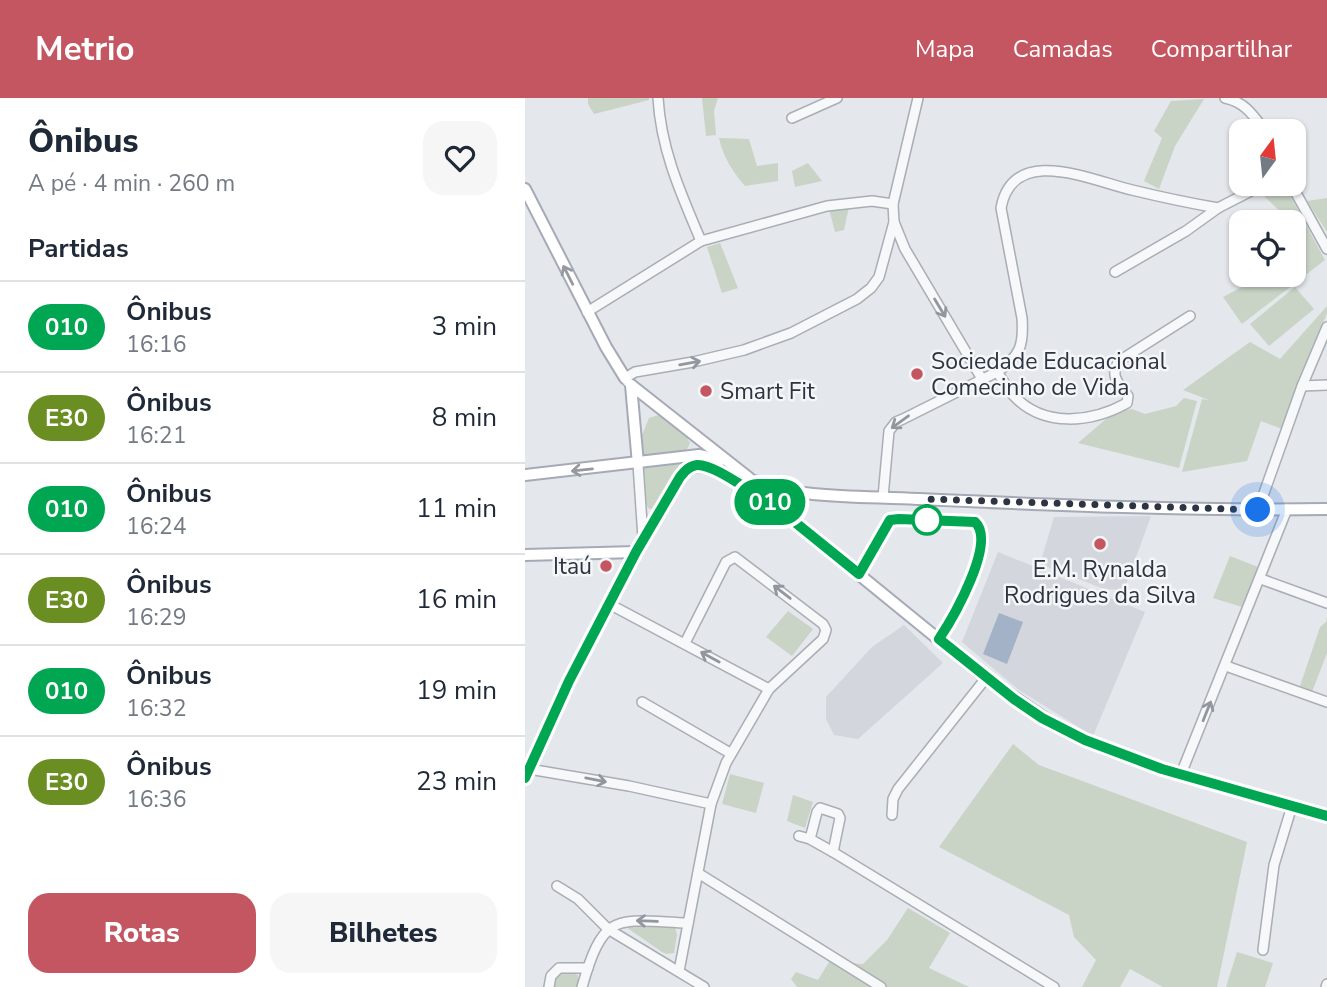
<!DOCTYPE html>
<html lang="pt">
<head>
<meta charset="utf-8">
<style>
  :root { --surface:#fff; --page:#f6f6f7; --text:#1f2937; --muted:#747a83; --line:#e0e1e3; --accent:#c35660 }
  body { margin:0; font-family:"Nunito Sans",sans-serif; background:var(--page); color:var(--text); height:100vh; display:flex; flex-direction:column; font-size:26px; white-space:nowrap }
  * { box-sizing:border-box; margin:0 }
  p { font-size:23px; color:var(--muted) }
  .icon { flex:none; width:38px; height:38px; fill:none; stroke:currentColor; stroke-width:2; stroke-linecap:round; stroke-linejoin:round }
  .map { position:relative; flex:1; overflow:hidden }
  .panel { display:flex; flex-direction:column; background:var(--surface); width:525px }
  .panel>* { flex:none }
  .badge { padding:0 14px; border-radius:23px; font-size:24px; line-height:46px }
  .needle { width:46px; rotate:15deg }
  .fabs { position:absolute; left:704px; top:21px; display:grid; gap:14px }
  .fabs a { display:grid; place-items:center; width:77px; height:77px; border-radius:14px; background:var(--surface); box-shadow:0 2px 5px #0004; font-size:35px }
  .you { position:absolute; width:35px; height:35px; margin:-18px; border:5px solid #fff; border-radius:50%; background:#1a73e8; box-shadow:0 0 0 10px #1a73e833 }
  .map>.badge { position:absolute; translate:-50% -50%; box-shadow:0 0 0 4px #fff }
  h2 { padding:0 28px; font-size:26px; line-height:63px }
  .round { display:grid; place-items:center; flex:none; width:74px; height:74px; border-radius:21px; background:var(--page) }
  .headline { display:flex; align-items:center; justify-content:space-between; height:119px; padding:0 28px }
  h1 { font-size:33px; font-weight:800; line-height:52px }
  .primary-button { display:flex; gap:14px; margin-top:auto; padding:14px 28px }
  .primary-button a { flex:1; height:80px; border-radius:21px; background:var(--accent); color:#fff; font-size:28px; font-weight:800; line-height:80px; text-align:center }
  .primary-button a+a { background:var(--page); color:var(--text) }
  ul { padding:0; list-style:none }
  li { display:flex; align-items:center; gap:21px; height:91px; padding:0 28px; border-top:2px solid var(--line) }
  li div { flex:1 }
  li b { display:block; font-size:26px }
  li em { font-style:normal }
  li .badge { min-width:77px; font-weight:700; text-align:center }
  header { display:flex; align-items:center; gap:42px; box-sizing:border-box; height:98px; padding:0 35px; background:var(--accent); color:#fff }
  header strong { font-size:33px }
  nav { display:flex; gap:38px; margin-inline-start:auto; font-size:24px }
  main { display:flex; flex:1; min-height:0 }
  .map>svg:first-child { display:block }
  .built { fill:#d3d6dd }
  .green { fill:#c9d4c6 }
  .water { fill:#a3b2c7 }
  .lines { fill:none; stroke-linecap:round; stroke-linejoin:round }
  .minor-casing { stroke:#a9aeb5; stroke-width:12 }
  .major-casing { stroke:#a5aab6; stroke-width:14 }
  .minor { stroke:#f7f8f9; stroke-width:9 }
  .major { stroke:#fff; stroke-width:10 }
  .oneway { stroke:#969aa0 }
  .oneway2 { stroke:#92969e }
  .line-casing { stroke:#fff; stroke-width:16 }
  .line { stroke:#00a651; stroke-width:10 }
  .walk { stroke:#2d3442; stroke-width:7; stroke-dasharray:0 12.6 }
  .poi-dot { fill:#c35660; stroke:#f4f6f8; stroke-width:2.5 }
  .stop-dot { fill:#fff; stroke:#00a651; stroke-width:3.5 }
  .labels { text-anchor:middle; stroke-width:5; stroke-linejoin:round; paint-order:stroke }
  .poi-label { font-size:23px; fill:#2d3442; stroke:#f4f6f8; text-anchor:start }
</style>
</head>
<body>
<header>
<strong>Metrio</strong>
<nav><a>Mapa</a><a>Camadas</a><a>Compartilhar</a></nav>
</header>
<main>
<section class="panel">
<div class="headline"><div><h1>Ônibus</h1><p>A pé · 4 min · 260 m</p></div><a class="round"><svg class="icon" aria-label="heart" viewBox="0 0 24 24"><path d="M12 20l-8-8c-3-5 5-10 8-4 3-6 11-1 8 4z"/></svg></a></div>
<h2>Partidas</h2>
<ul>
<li><span class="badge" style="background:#00a651;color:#fff">010</span><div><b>Ônibus</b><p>16:16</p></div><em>3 min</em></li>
<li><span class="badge" style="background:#6b8e23;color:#fff">E30</span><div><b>Ônibus</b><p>16:21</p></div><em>8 min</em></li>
<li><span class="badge" style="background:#00a651;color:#fff">010</span><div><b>Ônibus</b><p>16:24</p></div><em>11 min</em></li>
<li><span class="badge" style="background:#6b8e23;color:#fff">E30</span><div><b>Ônibus</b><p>16:29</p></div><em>16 min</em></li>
<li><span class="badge" style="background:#00a651;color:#fff">010</span><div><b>Ônibus</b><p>16:32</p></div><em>19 min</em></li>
<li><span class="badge" style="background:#6b8e23;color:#fff">E30</span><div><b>Ônibus</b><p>16:36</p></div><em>23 min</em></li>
</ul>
<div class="primary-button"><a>Rotas</a><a>Bilhetes</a></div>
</section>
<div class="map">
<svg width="802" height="889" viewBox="0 0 802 889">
  <rect width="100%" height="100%" fill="#e4e7eb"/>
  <g class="built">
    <polygon points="626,418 599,492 579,491 515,466 529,419"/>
    <polygon points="473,454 620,514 568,638 494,592 437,544"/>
    <polygon points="379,527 418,565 333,641 309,637 301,621 301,599 347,549"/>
  </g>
  <g class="green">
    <polygon points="63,0 124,0 124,2 69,16 63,6"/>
    <polygon points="177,0 193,0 189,13 191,37 181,38"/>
    <polygon points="679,1 650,48 634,91 619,83 637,40 629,33 646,3"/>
    <path d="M194 40 224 41 232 68 253 65V83L220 88C208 74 198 59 194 40Z"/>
    <polygon points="283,65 297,83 270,89 267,73"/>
    <polygon points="743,86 759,86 800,162 717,226 698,199 728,183 725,177 768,177 768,131 771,129 735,94"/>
    <polygon points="802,100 802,134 782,103"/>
    <polygon points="324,109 319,132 310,134 304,111"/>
    <polygon points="195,145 213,190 197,195 182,149"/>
    <polygon points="770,189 789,211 744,248 725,226"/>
    <polygon points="802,208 802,215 757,331 736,323 722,363 657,374 677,301 684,302 658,292 725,244 755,261"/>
    <polygon points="659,300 672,303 654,370 553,345 588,315 607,311 620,316 651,308"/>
    <polygon points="134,317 160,337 165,345 132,410 129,412 123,410 121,405 117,337 124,320"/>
    <polygon points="705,458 733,469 717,509 688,500"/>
    <polygon points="263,513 288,531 267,558 241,539"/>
    <polygon points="802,519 802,555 787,594 775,588 795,529 801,524"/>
    <polygon points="488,646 514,667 722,744 692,889 638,889 605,871 595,889 557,889 571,862 549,839 544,817 414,749"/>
    <polygon points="205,676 239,685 231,715 197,706"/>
    <polygon points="268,697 288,704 280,730 262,723"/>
    <polygon points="383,810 425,835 404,870 444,889 272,889 266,881 271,874 293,882 304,864 338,866 362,842"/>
    <polygon points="98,827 150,829 152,837 149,855 142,856 137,854"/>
    <polygon points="712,854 748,865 740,889 701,889"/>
    <polygon points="46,875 53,877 53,889 29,889 32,877"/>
  </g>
  <polygon class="water" points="474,515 498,524 482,566 458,556"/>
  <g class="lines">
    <g class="minor-casing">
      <g id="minor">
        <path d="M133 0C136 52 156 96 176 143"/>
        <polyline points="393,0 368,106 369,124 380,151 457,281"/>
        <path d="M700 0C720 4 728 17 740 33"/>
        <polyline points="267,20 312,0"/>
        <polyline points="766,86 802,151"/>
        <polyline points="590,174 661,133 693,110 730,91 736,86"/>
        <polyline points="62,214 176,143 302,108 347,103 368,106"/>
        <path d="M472 274C478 282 482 290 488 297 518 330 566 325 602 305L603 298C594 286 584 278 594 263L665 218"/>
        <polyline points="103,284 100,280 110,274 168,264 219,252 266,235 332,201 346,190 354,179 369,124"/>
        <polyline points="777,288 802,287"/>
        <polyline points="113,366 118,440"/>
        <path d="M358 399 364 333 371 324 378 321 472 274C495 258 499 248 497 220L476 110C488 45 568 83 607 92 636 99 664 105 693 110"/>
        <polyline points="733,412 777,288 802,229"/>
        <polyline points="736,481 802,505"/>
        <polyline points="86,507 244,591"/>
        <polyline points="701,568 802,604"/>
        <polyline points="117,604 205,655"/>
        <polyline points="4,671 104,688 186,706"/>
        <polyline points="656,676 762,411"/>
        <polyline points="367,717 368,701 373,691 461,580"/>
        <polyline points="274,738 285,741 308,754 529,889"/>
        <polyline points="285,741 292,714 295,710 313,716 315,720 308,754"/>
        <polyline points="173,775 356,889"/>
        <polyline points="32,788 53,801 83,831 179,889"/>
        <polyline points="738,852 749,767 767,708"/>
        <polyline points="154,873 186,706 201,665 244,591 298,541 301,532 298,526 210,459 201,464 160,545"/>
        <polyline points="24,889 26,878 34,870 63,870"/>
        <path d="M57 889C79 812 91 822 163 825"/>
        <polyline points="801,889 802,886"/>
      </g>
    </g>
    <g class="major-casing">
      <g id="major">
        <polyline points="0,91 81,249 100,280"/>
        <polyline points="106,287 224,380 245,404 461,580 531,628 581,651 637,671 802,718"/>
        <polyline points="106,287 113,366"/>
        <polyline points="0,377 174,357 196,362"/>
        <path d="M229 383C271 401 346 398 392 401 529 407 665 413 802 411"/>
        <polyline points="0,457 111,454"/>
        <path d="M0 680 34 604 111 454 159 374C181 353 222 394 244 404"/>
      </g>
    </g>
    <use href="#minor" class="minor"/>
    <use href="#major" class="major"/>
  </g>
  <defs><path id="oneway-shaft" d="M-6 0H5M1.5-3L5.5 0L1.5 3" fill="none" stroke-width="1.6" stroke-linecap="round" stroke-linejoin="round" transform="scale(1.75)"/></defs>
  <g class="oneway">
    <use href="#oneway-shaft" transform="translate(43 177) rotate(-117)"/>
    <use href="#oneway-shaft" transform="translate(57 372) rotate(174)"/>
  </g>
  <g class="oneway2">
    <use href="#oneway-shaft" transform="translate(415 210) rotate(59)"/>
    <use href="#oneway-shaft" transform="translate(165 265) rotate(-10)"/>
    <use href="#oneway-shaft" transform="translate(375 324) rotate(144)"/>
    <use href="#oneway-shaft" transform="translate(257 494) rotate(-142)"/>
    <use href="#oneway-shaft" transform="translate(185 559) rotate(-151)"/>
    <use href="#oneway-shaft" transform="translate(682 613) rotate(-68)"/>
    <use href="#oneway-shaft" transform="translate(71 682) rotate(11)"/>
    <use href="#oneway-shaft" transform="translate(122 823) rotate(-178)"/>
  </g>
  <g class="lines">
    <g class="line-casing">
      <path id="line" d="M0 680 44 583 111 454 155 379C160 373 164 368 172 367 190 366 227 396 245 404L334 476 365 422 374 421 450 424C472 444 428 520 414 541L489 601 517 620 560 642 637 671 802 718"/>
    </g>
    <use href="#line" class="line"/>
    <polyline class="walk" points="402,422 402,401 733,412"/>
  </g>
  <g class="poi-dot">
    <circle cx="392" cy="276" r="7"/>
    <circle cx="181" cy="293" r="7"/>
    <circle cx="575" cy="446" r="7"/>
    <circle cx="81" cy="468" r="7"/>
  </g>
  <circle class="stop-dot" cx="402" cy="422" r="14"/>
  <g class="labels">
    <g class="poi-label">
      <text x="406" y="271">Sociedade Educacional<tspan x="406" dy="26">Comecinho de Vida</tspan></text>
      <text x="195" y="301">Smart Fit</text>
      <text x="67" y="476" text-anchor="end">Itaú</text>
      <text x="575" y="479" text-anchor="middle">E.M. Rynalda<tspan x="575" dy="26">Rodrigues da Silva</tspan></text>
    </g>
  </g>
</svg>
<div class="fabs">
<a><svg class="needle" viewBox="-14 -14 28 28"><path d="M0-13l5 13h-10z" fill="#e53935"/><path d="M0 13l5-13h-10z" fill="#747a83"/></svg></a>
<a><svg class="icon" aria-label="locate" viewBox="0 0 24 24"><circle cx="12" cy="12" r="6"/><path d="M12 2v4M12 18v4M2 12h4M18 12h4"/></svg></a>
</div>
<div class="you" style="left:733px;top:412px"></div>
<b class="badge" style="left:245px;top:404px;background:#00a651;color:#fff">010</b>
</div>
</main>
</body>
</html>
